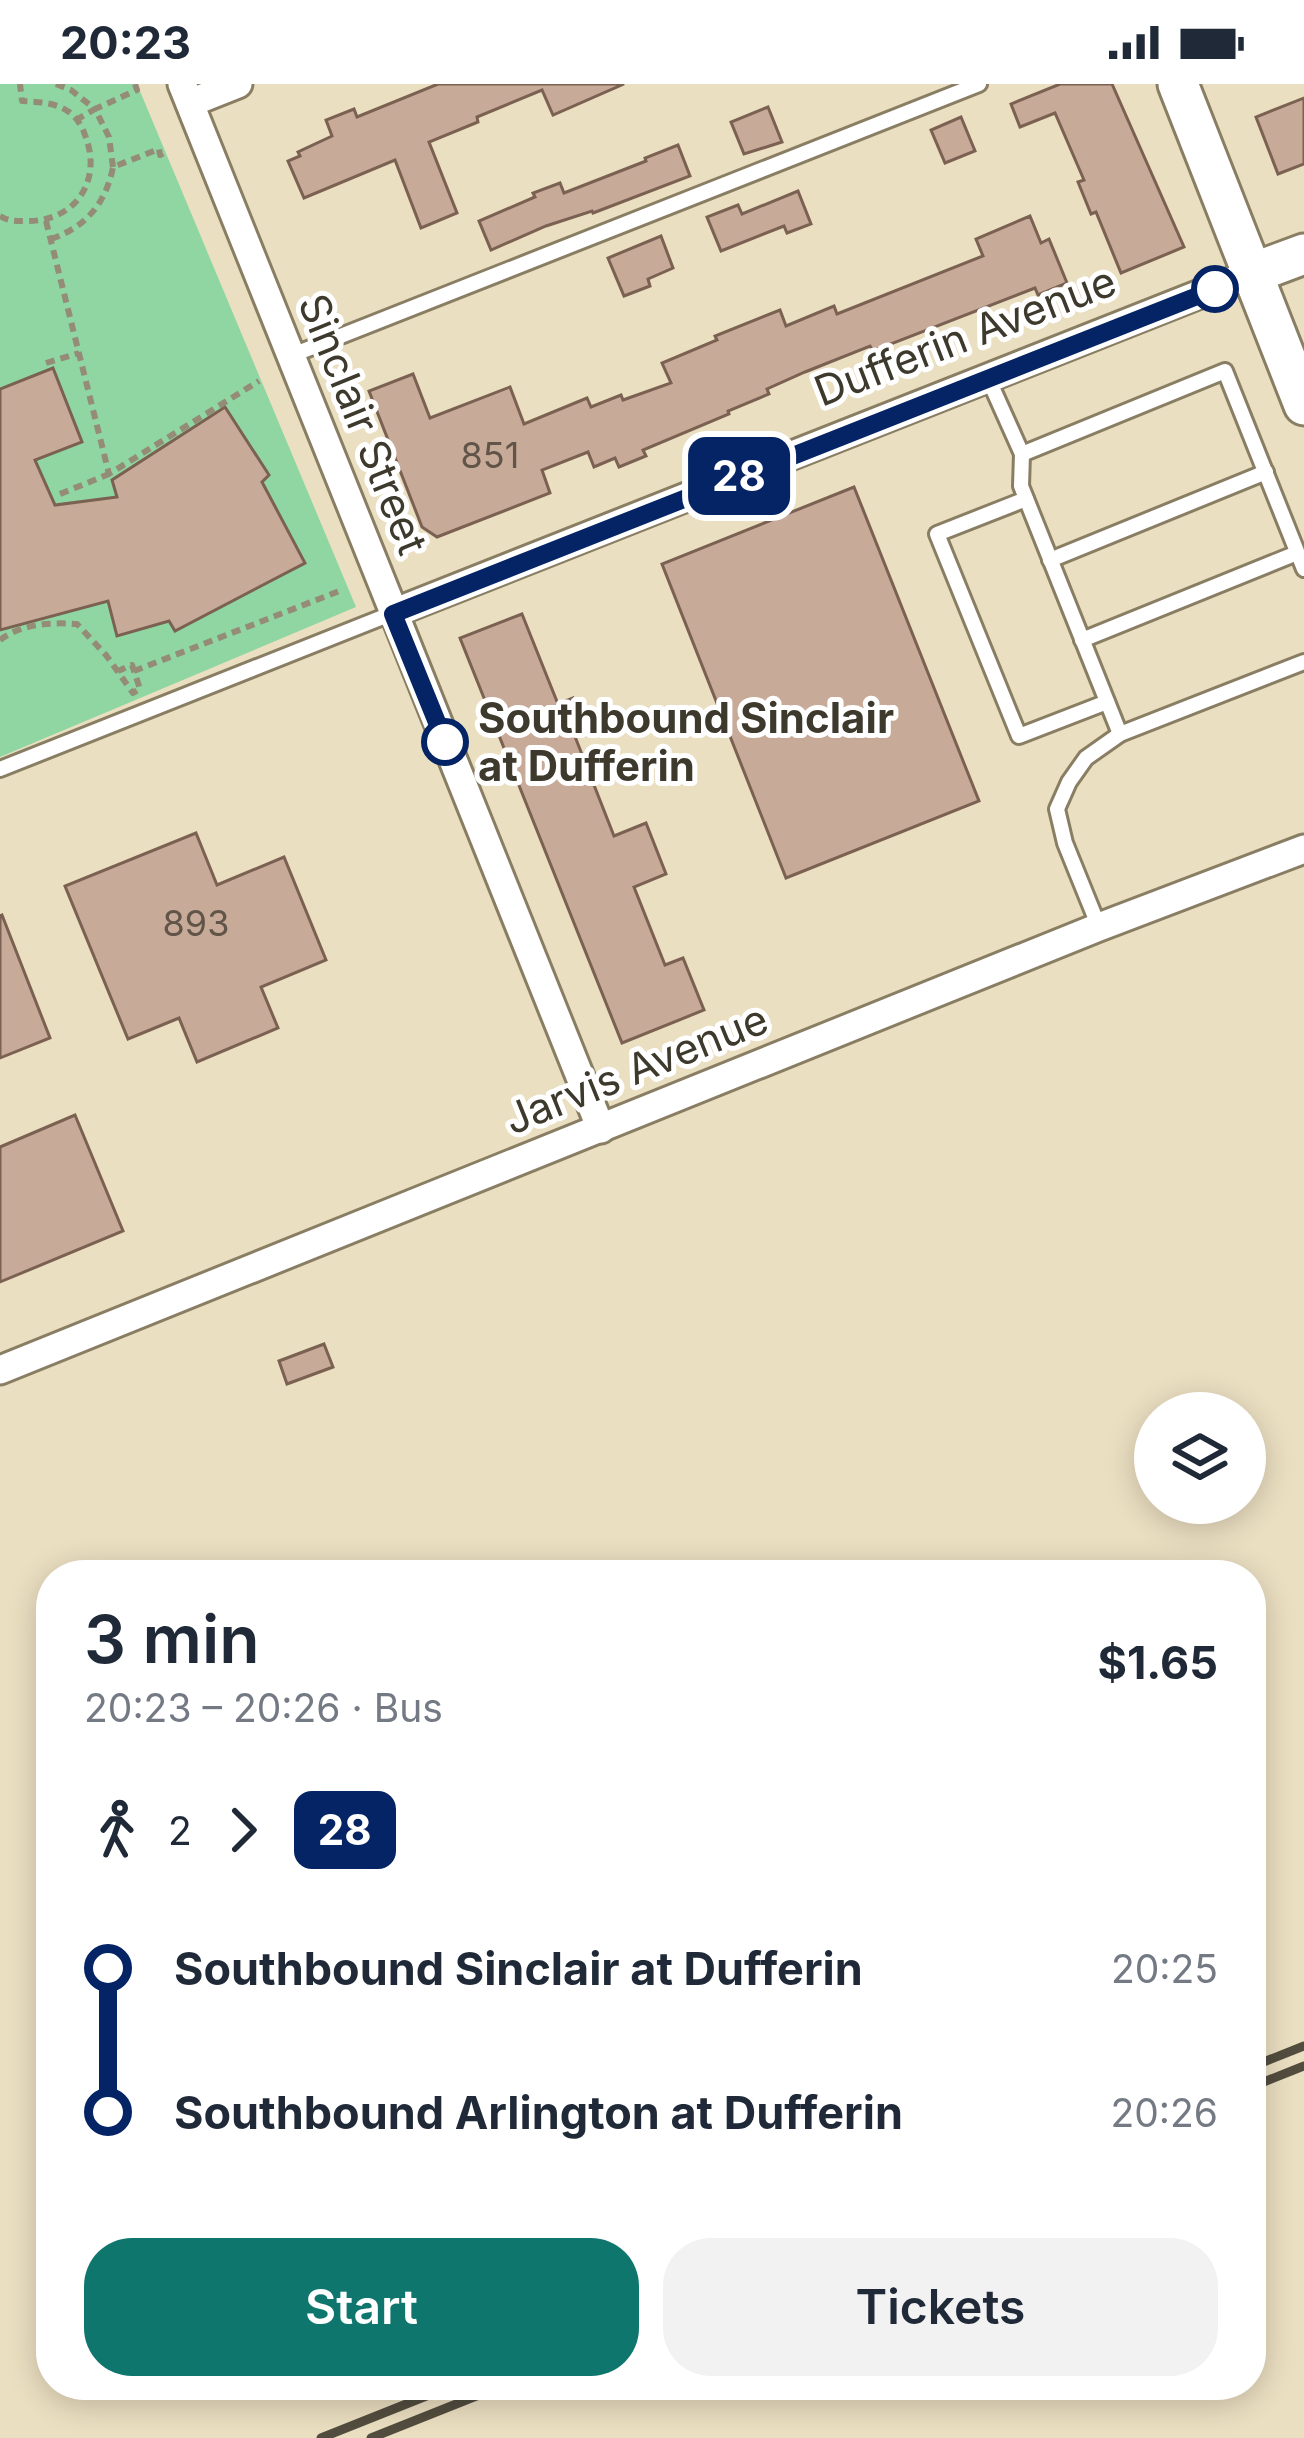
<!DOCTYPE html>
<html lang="en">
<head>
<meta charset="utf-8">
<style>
  :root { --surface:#fff; --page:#f2f2f3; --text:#1f2937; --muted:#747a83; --accent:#0f766e }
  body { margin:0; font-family:Inter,sans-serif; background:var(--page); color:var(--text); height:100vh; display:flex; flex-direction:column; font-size:45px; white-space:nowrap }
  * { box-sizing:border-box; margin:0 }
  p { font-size:39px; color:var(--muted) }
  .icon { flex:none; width:66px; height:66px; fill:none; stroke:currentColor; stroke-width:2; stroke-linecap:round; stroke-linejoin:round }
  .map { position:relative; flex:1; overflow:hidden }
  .side { position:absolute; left:36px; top:1476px; width:1230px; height:840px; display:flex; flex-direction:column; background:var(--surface); border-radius:48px; box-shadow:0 6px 30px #0003 }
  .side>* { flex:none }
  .badge { padding:0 24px; border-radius:18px; font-size:42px; line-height:78px }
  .buttons { position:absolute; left:1134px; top:1308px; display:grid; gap:24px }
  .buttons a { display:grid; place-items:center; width:132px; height:132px; border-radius:50%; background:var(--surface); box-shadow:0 6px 30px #0003; font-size:60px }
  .map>.badge { position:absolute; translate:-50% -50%; box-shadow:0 0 0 6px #fff }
  .legs { display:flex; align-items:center; gap:18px; height:132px; padding:0 48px; font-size:39px }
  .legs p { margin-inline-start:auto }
  .summary { display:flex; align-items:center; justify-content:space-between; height:204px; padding:0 48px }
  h1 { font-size:66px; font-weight:600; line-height:90px }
  .cta { display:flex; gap:24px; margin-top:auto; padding:24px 48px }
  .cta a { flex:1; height:138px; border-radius:48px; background:var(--accent); color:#fff; font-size:48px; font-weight:600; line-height:138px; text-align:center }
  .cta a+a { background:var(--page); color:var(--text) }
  ul { padding:0 48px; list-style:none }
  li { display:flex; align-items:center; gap:42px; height:144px; font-size:45px }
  li i { display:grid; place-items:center; width:18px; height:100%; margin:0 15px; background:currentColor }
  li i::after { content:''; width:30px; height:30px; margin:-15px; border:9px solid; border-radius:50%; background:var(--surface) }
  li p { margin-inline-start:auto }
  li:first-child i { background:linear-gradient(#0000 50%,currentColor 0) }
  li:last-child i { background:linear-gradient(currentColor 50%,#0000 0) }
  .status { display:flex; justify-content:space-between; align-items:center; height:84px; padding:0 60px; background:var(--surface); direction:ltr }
  .status svg { height:33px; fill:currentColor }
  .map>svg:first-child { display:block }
  .green { fill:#8fd6a2 }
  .building { fill:#c8aa99; stroke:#7b6152; stroke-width:3 }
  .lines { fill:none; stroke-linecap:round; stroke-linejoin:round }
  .lane-casing { stroke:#897e63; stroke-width:20 }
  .street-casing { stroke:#897e63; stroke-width:33 }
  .secondary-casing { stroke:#897e63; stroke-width:45 }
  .path { stroke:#948c77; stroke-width:6; stroke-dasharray:9 6; stroke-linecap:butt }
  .lane { stroke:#fff; stroke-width:14 }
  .street { stroke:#fff; stroke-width:27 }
  .secondary { stroke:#fff; stroke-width:39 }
  .rail { stroke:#534d3f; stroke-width:9 }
  .line-1-casing { stroke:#fff; stroke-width:27 }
  .line-1 { stroke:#052465; stroke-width:18 }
  .stop-1-dot { fill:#fff; stroke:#052465; stroke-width:6 }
  .labels { text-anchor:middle; stroke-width:10; stroke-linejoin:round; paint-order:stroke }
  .number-label { font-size:36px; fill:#605548 }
  .street-label { font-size:42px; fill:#3e392d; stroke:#fff }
  .stop-label { font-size:42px; font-weight:bold; fill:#3e392d; stroke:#fff; text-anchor:start }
</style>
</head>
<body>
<div class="status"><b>20:23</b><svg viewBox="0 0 49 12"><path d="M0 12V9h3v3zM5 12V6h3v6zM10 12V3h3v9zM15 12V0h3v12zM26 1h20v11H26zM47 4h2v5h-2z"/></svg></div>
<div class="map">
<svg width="1304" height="2354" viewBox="0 0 1304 2354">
  <rect width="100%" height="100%" fill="#ebdfc1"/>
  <polygon class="green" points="0,0 137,0 356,523 0,673"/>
  <g class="building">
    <polygon points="438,0 624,0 553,31 542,6 477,33 478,38 429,58 457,129 421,144 395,76 304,114 288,77 300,72 298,68 332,52 326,36 354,25 357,33"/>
    <polygon points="1060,0 1112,0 1184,163 1121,189 1096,128 1091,130 1078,98 1084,96 1055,29 1020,43 1011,20"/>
    <polygon points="1304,14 1304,80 1278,90 1256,33"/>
    <polygon points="768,23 782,58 744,70 731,38"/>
    <polygon points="961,33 975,67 945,79 931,46"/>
    <polygon points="678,61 690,92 593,129 592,127 546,142 491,166 479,137 535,113 533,109 560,99 564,109 646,77 645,74"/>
    <polygon points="798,107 811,140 787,149 784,142 721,167 707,133 738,121 742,130"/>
    <polygon points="1030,132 1041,159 1049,155 1067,199 1038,211 1035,204 873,267 870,262 805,288 767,305 769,310 728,327 729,330 643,366 646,372 619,383 615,374 594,383 588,368 542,386 550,409 437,453 422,443 369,307 413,290 430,334 510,303 524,340 587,314 591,323 621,311 623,316 671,299 662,279 717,256 715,252 780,226 786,242 834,222 837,230 983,172 976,155"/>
    <polygon points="661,152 673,184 648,195 650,202 624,212 608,174"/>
    <polygon points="53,284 82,358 35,376 55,421 117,413 112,396 225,323 269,391 262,398 305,479 175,547 169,537 117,552 108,517 0,546 0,305"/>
    <polygon points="854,403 979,717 786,794 662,480"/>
    <polygon points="522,530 558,620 573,614 585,643 573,648 574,650 614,752 646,739 666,790 634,803 665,881 683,874 704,926 622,959 460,554"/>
    <polygon points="196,749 217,801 284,773 326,876 261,903 278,944 197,978 179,934 128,955 65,802"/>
    <polygon points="2,831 50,954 0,974 0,832"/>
    <polygon points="75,1031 123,1147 0,1198 0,1063"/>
    <polygon points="324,1260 333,1283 287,1300 279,1277"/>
  </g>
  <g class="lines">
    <g class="lane-casing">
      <g id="lane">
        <polyline points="290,272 979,0"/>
        <polyline points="988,294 1022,370 1021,402 1120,650 1086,674 1069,698 1057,725 1065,759 1099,843"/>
        <polyline points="1022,370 1225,287 1304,485"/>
        <polyline points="1026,415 937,450 1019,652 1107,618"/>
        <polyline points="1050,476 1266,388"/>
        <polyline points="1082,556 1297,469"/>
        <polyline points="1120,650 1304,578"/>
        <polyline points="0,685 393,529"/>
      </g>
    </g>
    <g class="street-casing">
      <g id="street">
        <polyline points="182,0 601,1045"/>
        <polyline points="190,19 238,0"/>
        <polyline points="393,529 1253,189"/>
        <polyline points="0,1286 1099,843 1304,765"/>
      </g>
    </g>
    <g class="secondary-casing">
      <g id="secondary">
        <polyline points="1178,0 1304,321"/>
        <polyline points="1253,189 1304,170"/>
      </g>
    </g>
    <g class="path">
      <polyline points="56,0 71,6 95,25 76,36"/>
      <polyline points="113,83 109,53 95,25 137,6 135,0"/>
      <path d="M0 132C10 138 16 137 28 137 76 137 103 96 85 51 82 42 77 34 69 28 55 18 38 18 22 17L20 0"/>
      <polyline points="46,137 109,390 259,297"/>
      <path d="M51 155C86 143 106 119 113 83L159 65 160 71 168 67"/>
      <polyline points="46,279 79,269"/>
      <polyline points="60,410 109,390"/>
      <path d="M0 556C21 540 51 538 77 540L106 571 133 609 140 605 132 581 118 587"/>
      <polyline points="134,587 342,506"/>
    </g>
    <use href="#lane" class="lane"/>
    <use href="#street" class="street"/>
    <use href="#secondary" class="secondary"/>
    <g class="rail">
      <polyline points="1251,1983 1304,1962"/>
      <polyline points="1251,2003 1304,1982"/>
      <polyline points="321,2354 454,2301"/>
      <polyline points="371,2354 504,2301"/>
    </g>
  </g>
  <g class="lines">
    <g class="line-1-casing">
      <polyline id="line-1" points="445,658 393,530 1215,205"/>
    </g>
    <use href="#line-1" class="line-1"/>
  </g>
  <g class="stop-1-dot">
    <circle cx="1215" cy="205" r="21"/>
    <circle cx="445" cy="658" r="21"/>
  </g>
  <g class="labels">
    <g class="number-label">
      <text x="490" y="384">851</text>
      <text x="196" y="852">893</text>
    </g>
    <g class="street-label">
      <text transform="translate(965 252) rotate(-21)" y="15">Dufferin Avenue</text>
      <text transform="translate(363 340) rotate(68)" y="15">Sinclair Street</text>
      <text transform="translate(636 985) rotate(-22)" y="15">Jarvis Avenue</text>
    </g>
    <g class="stop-label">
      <text x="478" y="649">Southbound Sinclair<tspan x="478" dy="48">at Dufferin</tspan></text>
    </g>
  </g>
</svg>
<div class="buttons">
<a><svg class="icon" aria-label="layers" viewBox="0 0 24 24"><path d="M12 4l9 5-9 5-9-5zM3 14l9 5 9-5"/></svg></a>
</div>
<b class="badge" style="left:739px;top:392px;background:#052465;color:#fff">28</b>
<section class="side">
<div class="summary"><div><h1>3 min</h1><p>20:23 – 20:26 · Bus</p></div><b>$1.65</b></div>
<div class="legs"><svg class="icon" aria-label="walk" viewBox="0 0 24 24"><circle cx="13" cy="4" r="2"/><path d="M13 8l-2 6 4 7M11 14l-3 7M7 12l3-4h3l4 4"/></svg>2<svg class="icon" aria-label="forward" viewBox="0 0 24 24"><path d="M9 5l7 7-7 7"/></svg><b class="badge" style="background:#052465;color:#fff">28</b></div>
<ul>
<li><i style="color:#052465"></i><b>Southbound Sinclair at Dufferin</b><p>20:25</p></li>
<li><i style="color:#052465"></i><b>Southbound Arlington at Dufferin</b><p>20:26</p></li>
</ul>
<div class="cta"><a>Start</a><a>Tickets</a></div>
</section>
</div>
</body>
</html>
